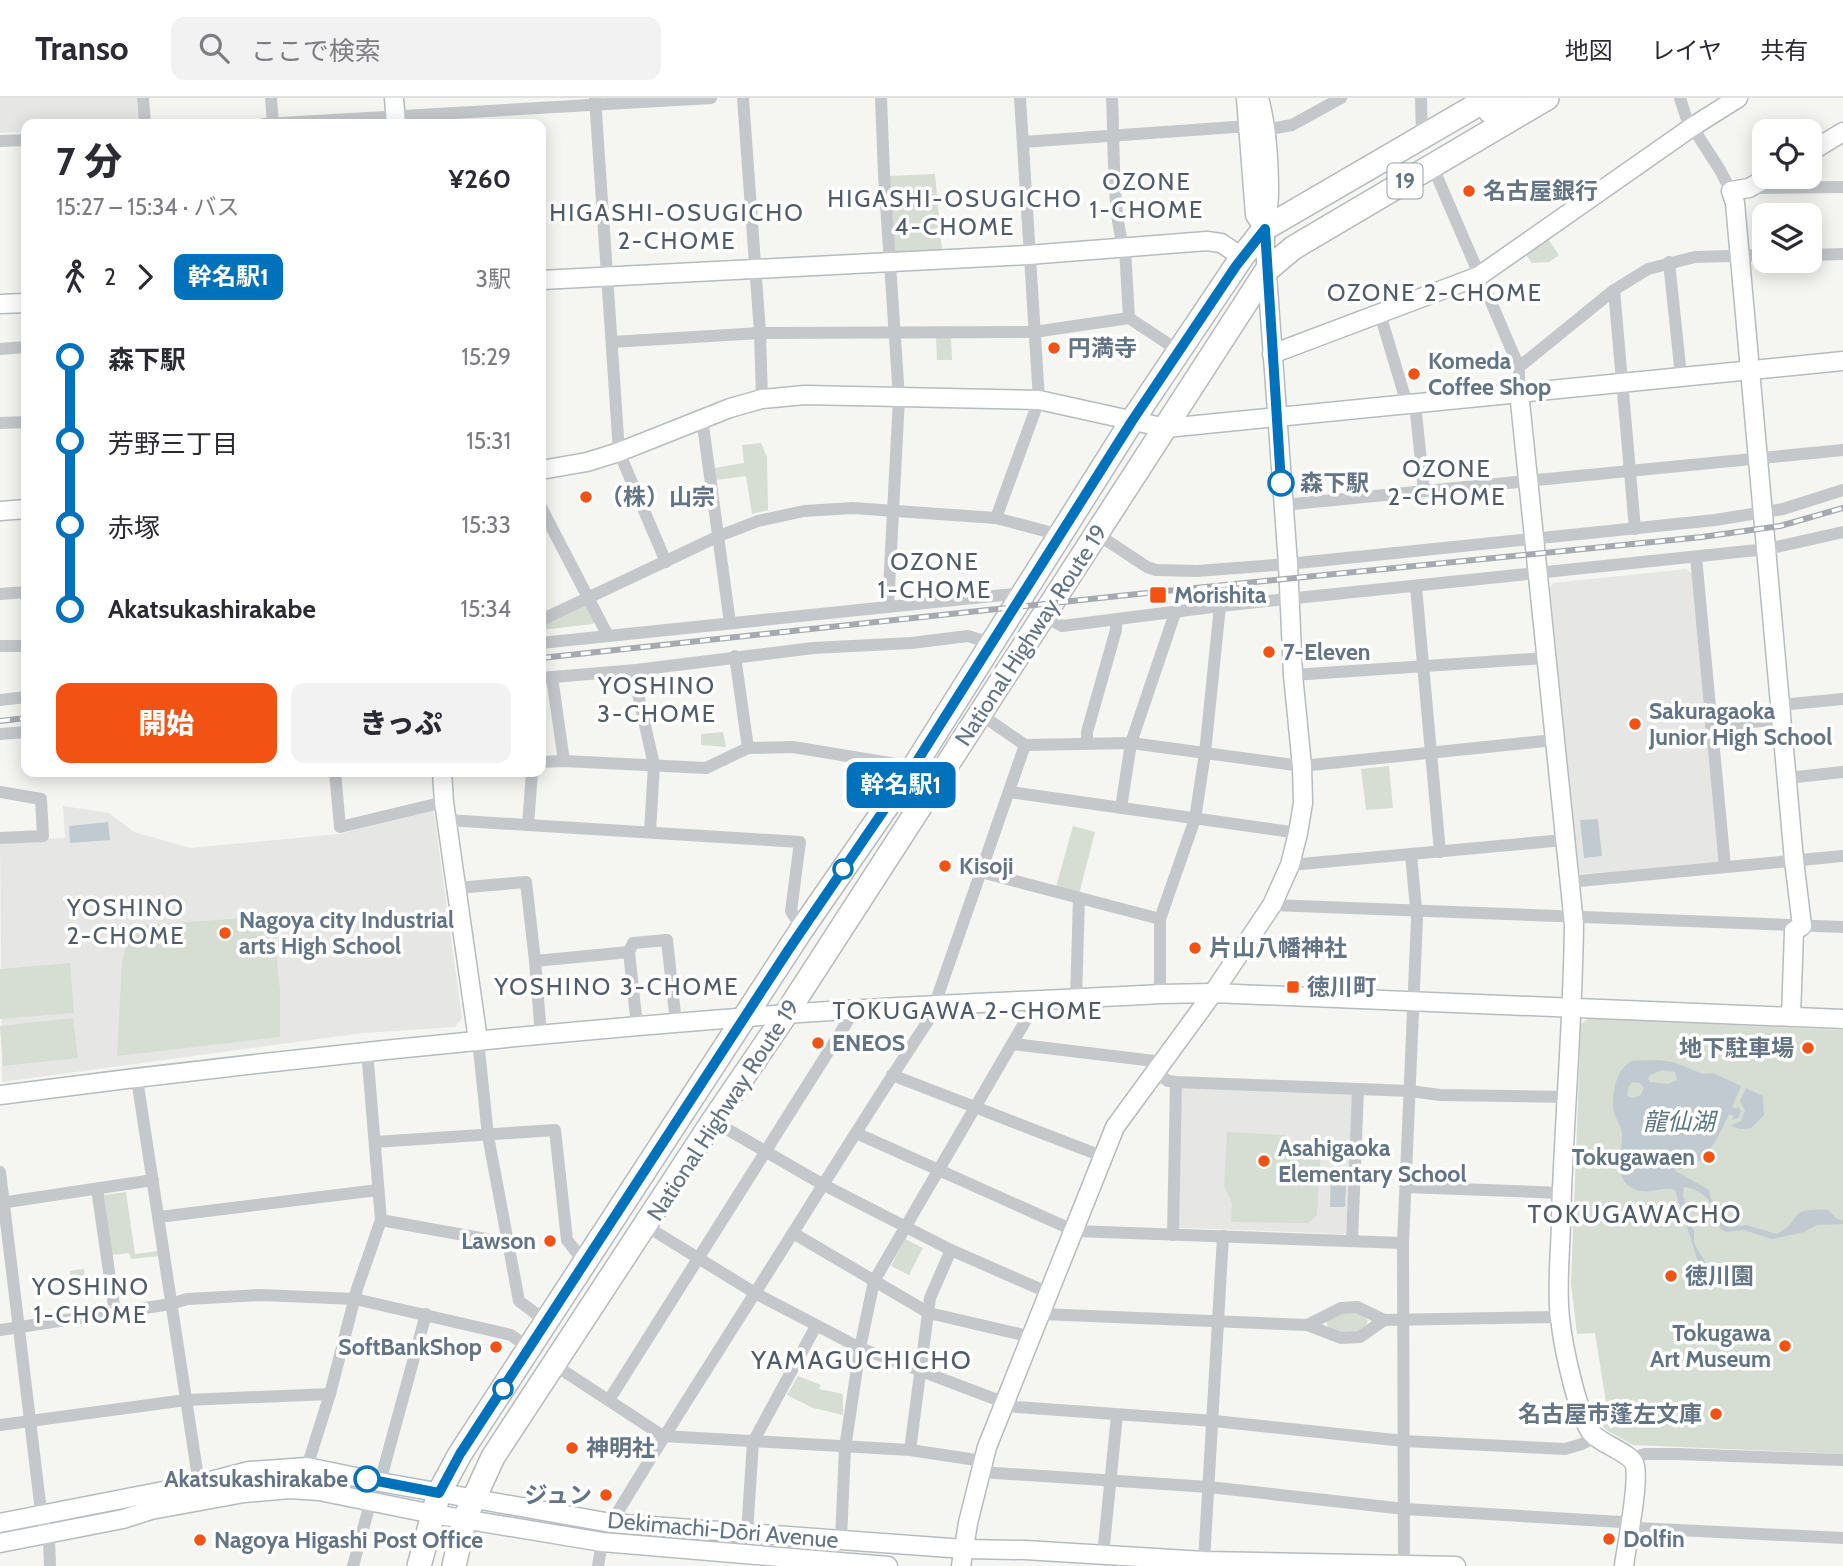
<!DOCTYPE html>
<html lang="ja">
<head>
<meta charset="utf-8">
<style>
  :root { --surface:#fff; --page:#f2f2f3; --text:#2b2b33; --muted:#7c7c81; --line:#e1e1e2; --accent:#f25315 }
  body { margin:0; font-family:Cabin,"Noto Sans JP",sans-serif; background:var(--page); color:var(--text); height:100vh; display:flex; flex-direction:column; font-size:26px; white-space:nowrap }
  * { box-sizing:border-box; margin:0 }
  p { font-size:23px; color:var(--muted) }
  .icon { flex:none; width:38px; height:38px; fill:none; stroke:currentColor; stroke-width:2; stroke-linecap:round; stroke-linejoin:round }
  .map { position:relative; flex:1; overflow:hidden }
  .sheet { position:absolute; left:21px; top:21px; width:525px; height:658px; display:flex; flex-direction:column; background:var(--surface); border-radius:14px; box-shadow:0 4px 18px #0003 }
  .sheet>* { flex:none }
  .badge { padding:0 14px; border-radius:10px; font-size:24px; line-height:46px }
  .controls { position:absolute; left:1752px; top:21px; display:grid; gap:14px }
  .controls a { display:grid; place-items:center; width:70px; height:70px; border-radius:14px; background:var(--surface); box-shadow:0 4px 18px #0003; font-size:35px }
  .map>.badge { position:absolute; translate:-50% -50%; box-shadow:0 0 0 4px #fff }
  .legs { display:flex; align-items:center; gap:10px; height:77px; padding:0 35px; font-size:23px }
  .legs p { margin-inline-start:auto }
  .head { display:flex; align-items:center; justify-content:space-between; height:119px; padding:0 35px }
  h1 { font-size:38px; font-weight:800; line-height:52px }
  .button { display:flex; gap:14px; margin-top:auto; padding:14px 35px }
  .button a { flex:1; height:80px; border-radius:14px; background:var(--accent); color:#fff; font-size:28px; font-weight:800; line-height:80px; text-align:center }
  .button a+a { background:var(--page); color:var(--text) }
  ul { padding:0 35px; list-style:none }
  li { display:flex; align-items:center; gap:24px; height:84px; font-size:26px }
  li i { display:grid; place-items:center; width:10px; height:100%; margin:0 9px; background:currentColor }
  li i::after { content:''; width:18px; height:18px; margin:-9px; border:5px solid; border-radius:50%; background:var(--surface) }
  li p { margin-inline-start:auto }
  li:first-child i { background:linear-gradient(#0000 50%,currentColor 0) }
  li:last-child i { background:linear-gradient(currentColor 50%,#0000 0) }
  header { display:flex; align-items:center; gap:42px; box-sizing:border-box; height:98px; padding:0 35px; background:var(--surface); border-bottom:2px solid var(--line) }
  header strong { font-size:33px }
  nav { display:flex; gap:38px; margin-inline-start:auto; font-size:24px }
  .search { width:490px; height:63px; background:var(--page); display:flex; align-items:center; gap:18px; box-sizing:border-box; padding:0 24px; border-radius:14px; color:var(--muted); font-size:26px }
  .map>svg:first-child { display:block }
  .built { fill:#e6e7e5 }
  .green { fill:#d6ddd2 }
  .water { fill:#c0cad0; fill-rule:evenodd }
  .lines { fill:none; stroke-linecap:round; stroke-linejoin:round }
  .secondary-casing { stroke:#b6bbc0; stroke-width:21 }
  .highway-casing { stroke:#b6babd; stroke-width:26 }
  .street { stroke:#c4c8cb; stroke-width:12 }
  .secondary { stroke:#fff; stroke-width:18 }
  .highway { stroke:#fff; stroke-width:23 }
  .rail-casing { stroke:#a4aab0; stroke-width:6 }
  .rail { stroke:#fff; stroke-width:3.5; stroke-dasharray:10; stroke-linecap:butt }
  .line-1-casing { stroke:#fff; stroke-width:16 }
  .line-1 { stroke:#0072bc; stroke-width:10 }
  .poi-dot { fill:#f25315; stroke:#fff; stroke-width:2.5 }
  .stop-1-dot { fill:#fff; stroke:#0072bc; stroke-width:3.5 }
  .labels { text-anchor:middle; stroke-width:7; stroke-linejoin:round; paint-order:stroke }
  .shield { fill:#fff; stroke:#919eaa; stroke-width:2 }
  .shield-label { font-size:21px; font-weight:bold; fill:#627485 }
  .poi-label { font-size:23px; font-weight:bold; fill:#627485; stroke:#fff; text-anchor:start }
  .stop-label { font-size:23px; font-weight:bold; fill:#627485; stroke:#fff; text-anchor:start }
  .street-label { font-size:23px; fill:#627485; stroke:#fff }
  .neighbourhood-label { font-size:24px; letter-spacing:2px; fill:#505d69; stroke:#fff }
  .water-label { font-size:24px; font-style:italic; fill:#5d7782; stroke:#fff }
  .quarter-label { font-size:26px; letter-spacing:2px; fill:#505d69; stroke:#fff }
</style>
</head>
<body>
<header>
<strong>Transo</strong>
<div class="search"><svg class="icon" aria-label="search" viewBox="0 0 24 24"><circle cx="10" cy="10" r="6"/><path d="M15 15l6 6"/></svg>ここで検索</div>
<nav><a>地図</a><a>レイヤ</a><a>共有</a></nav>
</header>
<div class="map">
<svg width="1843" height="1468" viewBox="0 0 1843 1468">
  <rect width="100%" height="100%" fill="#f5f6f1"/>
  <g class="built">
    <polygon points="0,0 137,0 138,26 26,26 26,34 0,35"/>
    <polygon points="1686,471 1692,476 1719,762 1717,766 1581,776 1578,773 1550,490 1553,485"/>
    <polygon points="63,708 109,715 134,734 190,750 339,736 432,712 434,715 462,920 455,929 363,935 2,984 0,743 65,740"/>
    <polygon points="1181,988 1351,996 1354,1001 1346,1136 1179,1130"/>
  </g>
  <g class="green">
    <polygon points="935,76 942,153 894,156 889,78"/>
    <polygon points="1548,141 1559,157 1549,164 1532,165 1526,157"/>
    <polygon points="936,239 951,239 952,262 937,262"/>
    <polygon points="761,345 767,359 768,412 752,416 746,378 716,382 714,370 744,365 742,347"/>
    <polygon points="584,508 589,508 595,523 593,526 541,532 541,528"/>
    <polygon points="723,634 726,649 701,647 701,636"/>
    <polygon points="1389,668 1393,710 1366,712 1361,671"/>
    <polygon points="1073,728 1095,734 1079,796 1056,789"/>
    <polygon points="273,818 280,893 280,939 117,958 122,863 131,828"/>
    <polygon points="70,865 74,915 0,921 0,871"/>
    <polygon points="73,920 78,960 3,968 0,928"/>
    <polygon points="1589,920 1843,932 1843,1356 1633,1347 1606,1332 1599,1323 1606,1304 1595,1235 1577,1236 1571,1186 1581,926"/>
    <polygon points="1227,1034 1286,1037 1287,1043 1321,1045 1317,1117 1309,1125 1231,1124 1232,1105 1224,1088"/>
    <polygon points="126,1094 135,1156 159,1153 159,1158 131,1161 129,1155 112,1157 104,1097"/>
    <polygon points="905,1141 923,1150 909,1177 891,1168"/>
    <polygon points="84,1171 86,1194 72,1196 70,1173"/>
    <path d="M1341 1214C1352 1214 1361 1214 1368 1223 1363 1240 1338 1238 1327 1227V1222Z"/>
    <polygon points="798,1278 821,1287 819,1291 843,1296 843,1317 813,1310 787,1297"/>
  </g>
  <g class="water">
    <polygon points="1598,721 1602,758 1584,760 1580,722"/>
    <polygon points="108,724 110,742 70,745 69,728"/>
    <path d="M1657 962 1673 964 1703 976 1713 975 1741 988 1732 1009 1737 1011 1738 1008 1741 1013 1738 1020 1732 1022 1734 1018 1729 1016C1721 1033 1710 1059 1691 1068 1686 1070 1680 1071 1674 1072L1709 1092 1711 1101 1719 1112 1722 1125 1732 1129 1746 1127 1777 1136C1805 1121 1784 1110 1828 1112L1837 1121 1843 1122V1126L1817 1127 1804 1134 1772 1141 1744 1132 1726 1134 1720 1130C1717 1124 1718 1118 1716 1113 1710 1100 1697 1090 1684 1089L1683 1098 1691 1128 1694 1132V1145L1708 1169 1706 1173H1701L1675 1092C1659 1087 1645 1101 1628 1087 1614 1076 1622 1055 1622 1040 1623 1029 1617 1024 1614 1015 1611 1000 1615 973 1630 964 1636 961 1649 963 1657 962ZM1662 972 1675 974 1677 982 1668 986 1650 984 1648 980 1650 977ZM1632 984 1640 985 1644 990 1641 997 1633 1000 1627 998 1628 990Z"/>
    <polygon points="1746,990 1763,998 1764,1017 1751,1030 1741,1031 1730,1028 1741,1023 1745,1013 1740,1003"/>
    <polygon points="1331,1070 1347,1070 1345,1109 1330,1109"/>
  </g>
  <g class="lines">
    <g class="secondary-casing">
      <g id="secondary">
        <polyline points="394,0 396,26"/>
        <polyline points="1246,0 1255,117 1264,131"/>
        <polyline points="1810,54 1843,34"/>
        <polyline points="1768,79 1749,90 1731,93 1735,105 1794,762 1802,828 1794,833 1791,919"/>
        <polyline points="541,182 1028,157 1207,143 1221,145 1242,159"/>
        <polyline points="0,206 26,205"/>
        <polyline points="1272,256 1479,178 1692,29 1738,0"/>
        <path d="M1519 294 1574 826C1573 924 1564 1021 1561 1119 1561 1152 1556 1187 1560 1220 1563 1248 1576 1310 1590 1333 1600 1347 1632 1354 1635 1368 1639 1388 1627 1444 1624 1468"/>
        <polyline points="541,372 587,364 619,354 730,310 762,301 805,297 1039,302 1166,330 1843,263"/>
        <polyline points="0,413 26,411"/>
        <polyline points="442,674 444,704 478,942"/>
        <path d="M0 997C261 963 523 936 786 916 911 907 1036 903 1160 896L1213 895 1843 921"/>
        <polyline points="0,1425 199,1386 249,1373 307,1369 380,1384 611,1425 964,1451 1025,1452 1204,1463 1456,1468"/>
        <polyline points="0,1445 123,1421 151,1412 244,1395 290,1391 319,1393 433,1416 602,1444 888,1468"/>
        <path d="M961 1468 968 1425 987 1349 1115 1029 1213 895 1272 807 1290 767 1298 735 1303 705 1302 668 1293 577 1288 466 1265 149C1264 131 1269 113 1269 94 1269 64 1267 29 1259 0"/>
      </g>
    </g>
    <g class="highway-casing">
      <g id="highway">
        <polyline points="1490,13 1513,0"/>
        <polyline points="419,1468 439,1395 460,1356 802,831 914,669 1132,323 1242,159 1264,131 1489,0"/>
        <polyline points="454,1468 465,1420 493,1359 713,1023 786,916 1267,172 1293,150 1547,0"/>
      </g>
    </g>
    <g class="street">
      <polyline points="143,0 145,26"/>
      <polyline points="271,0 273,26"/>
      <polyline points="595,0 619,354 666,464"/>
      <polyline points="743,0 760,235 762,301"/>
      <polyline points="881,0 884,76 899,300 888,509"/>
      <path d="M1112 0C1114 33 1112 126 1125 150L1129 220"/>
      <polyline points="1421,0 1422,40"/>
      <polyline points="1680,0 1686,19 1720,72 1731,93"/>
      <polyline points="264,26 711,0"/>
      <polyline points="1265,32 1292,27 1341,0"/>
      <polyline points="0,43 26,42"/>
      <polyline points="1023,44 1249,28"/>
      <polyline points="1432,67 1519,269"/>
      <polyline points="1753,90 1843,89"/>
      <polyline points="1810,157 1843,156"/>
      <polyline points="1669,164 1681,278"/>
      <polyline points="1614,192 1635,431"/>
      <polyline points="1380,216 1407,306"/>
      <polyline points="612,244 760,235 1034,234 1129,220 1179,253"/>
      <polyline points="0,251 26,249"/>
      <polyline points="1519,294 1519,269 1614,192 1648,171 1695,159 1764,157"/>
      <polyline points="1415,305 1424,393"/>
      <polyline points="702,320 730,525"/>
      <polyline points="0,325 26,324"/>
      <polyline points="1283,407 1843,352"/>
      <polyline points="541,409 608,538"/>
      <polyline points="996,420 1039,302 1020,0"/>
      <polyline points="1097,436 1147,469 1156,472 1197,473 1288,466 1715,422 1783,411 1843,392"/>
      <polyline points="1696,459 1725,769"/>
      <polyline points="1416,489 1440,754"/>
      <polyline points="0,496 26,494"/>
      <polyline points="1044,518 1062,528 1220,508 1767,451 1843,434"/>
      <polyline points="541,522 719,438 758,423 804,413 853,410 996,420 1060,437"/>
      <polyline points="541,545 1023,495"/>
      <polyline points="0,548 26,548"/>
      <polyline points="735,558 748,650"/>
      <polyline points="636,572 636,587 654,667 650,734"/>
      <polyline points="1293,577 1546,560"/>
      <polyline points="552,579 564,663"/>
      <polyline points="541,580 636,572 813,550 911,545 968,538 990,545"/>
      <polyline points="0,602 26,599"/>
      <polyline points="1780,607 1843,601"/>
      <polyline points="980,616 1025,647 1131,645 1302,668 1554,642"/>
      <polyline points="1711,628 1782,621"/>
      <polyline points="0,636 26,634"/>
      <polyline points="1087,645 1087,634 1116,532 1116,522"/>
      <polyline points="541,664 564,663 706,670 748,650 793,649 914,669"/>
      <polyline points="335,674 340,729 444,704"/>
      <polyline points="1787,680 1843,674"/>
      <polyline points="0,694 41,701 43,738 0,740"/>
      <polyline points="1010,694 1298,735"/>
      <polyline points="1121,710 1131,645 1175,515"/>
      <polyline points="447,722 800,744 791,813 802,831"/>
      <polyline points="528,727 532,674"/>
      <polyline points="1290,767 1564,742"/>
      <polyline points="981,774 1160,821"/>
      <polyline points="1568,784 1843,758"/>
      <polyline points="457,790 526,784 535,863"/>
      <polyline points="1272,807 1843,829"/>
      <polyline points="1160,896 1160,821 1195,721 1205,655 1220,508"/>
      <polyline points="1076,901 1079,800"/>
      <polyline points="637,928 629,854 633,845 667,842 676,925"/>
      <polyline points="541,937 535,863 629,854"/>
      <polyline points="478,942 488,1038 519,1203 547,1224"/>
      <polyline points="1013,946 1163,964"/>
      <polyline points="1155,974 1168,983 1176,984 1410,993 1440,997 1566,999"/>
      <polyline points="892,977 1104,1059"/>
      <polyline points="137,981 199,1386"/>
      <polyline points="713,1023 822,1086 951,1152 1049,1195"/>
      <polyline points="856,1035 1075,1133 1403,1145"/>
      <polyline points="375,1044 555,1032 567,1142 585,1165"/>
      <polyline points="0,1074 40,1405 49,1442 50,1468"/>
      <polyline points="1406,1089 1562,1095"/>
      <polyline points="97,1091 115,1215"/>
      <polyline points="0,1105 153,1082"/>
      <polyline points="159,1119 378,1092"/>
      <polyline points="381,1122 508,1145"/>
      <polyline points="646,1128 755,1195 860,1250 1016,1309 1214,1323 1404,1343 1565,1351 1582,1346 1595,1339"/>
      <polyline points="793,1135 929,1215 1032,1239"/>
      <polyline points="1173,1137 1176,984"/>
      <polyline points="1352,1143 1358,991"/>
      <polyline points="1041,1216 1307,1227 1341,1240 1360,1239 1384,1222"/>
      <polyline points="1307,1227 1341,1210 1357,1209 1384,1222 1560,1219"/>
      <polyline points="0,1232 171,1206 187,1201 261,1197 355,1201 511,1237 529,1250"/>
      <polyline points="553,1266 663,1338 910,1352 983,1363"/>
      <polyline points="609,1302 854,913"/>
      <polyline points="0,1327 186,1302 330,1296"/>
      <polyline points="910,1352 930,1200 951,1152"/>
      <polyline points="1632,1360 1645,1356 1677,1356 1843,1362"/>
      <polyline points="307,1369 330,1296 357,1191 381,1122 367,952"/>
      <polyline points="980,1374 1209,1389 1405,1411 1621,1424 1637,1430 1843,1440"/>
      <polyline points="380,1384 426,1216"/>
      <path d="M611 1425C658 1347 707 1271 755 1195 816 1099 875 1002 938 908V897L1025 647"/>
      <polyline points="747,1435 753,1344 816,1228"/>
      <polyline points="841,1442 845,1350 860,1250 874,1183 1037,903"/>
      <polyline points="1103,1457 1117,1317"/>
      <polyline points="1204,1463 1223,1138"/>
      <polyline points="1404,1467 1403,1145 1417,821 1411,757"/>
      <polyline points="353,1468 371,1402"/>
      <polyline points="598,1468 602,1444"/>
    </g>
    <use href="#secondary" class="secondary"/>
    <use href="#highway" class="highway"/>
    <g class="rail-casing">
      <g id="rail">
        <polyline points="541,560 1156,494 1702,439 1780,428 1843,410"/>
        <polyline points="0,623 26,620"/>
      </g>
    </g>
    <use href="#rail" class="rail"/>
  </g>
  <g class="lines">
    <g class="line-1-casing">
      <polyline id="line-1" points="367,1381 439,1395 460,1356 789,851 914,668 1132,323 1236,168 1265,131 1281,385"/>
    </g>
    <use href="#line-1" class="line-1"/>
  </g>
  <g class="poi-dot">
    <circle cx="1469" cy="93" r="7"/>
    <circle cx="1054" cy="250" r="7"/>
    <circle cx="1414" cy="276" r="7"/>
    <circle cx="586" cy="399" r="7"/>
    <rect x="1149" y="488" width="18" height="18" rx="3.5"/>
    <circle cx="1269" cy="554" r="7"/>
    <circle cx="1635" cy="626" r="7"/>
    <circle cx="945" cy="768" r="7"/>
    <circle cx="225" cy="835" r="7"/>
    <circle cx="1195" cy="850" r="7"/>
    <rect x="1286" y="882" width="14" height="14" rx="3.5"/>
    <circle cx="818" cy="945" r="7"/>
    <circle cx="1808" cy="950" r="7"/>
    <circle cx="1709" cy="1059" r="7"/>
    <circle cx="1264" cy="1063" r="7"/>
    <circle cx="550" cy="1143" r="7"/>
    <circle cx="1671" cy="1178" r="7"/>
    <circle cx="1785" cy="1248" r="7"/>
    <circle cx="496" cy="1249" r="7"/>
    <circle cx="1716" cy="1316" r="7"/>
    <circle cx="572" cy="1350" r="7"/>
    <circle cx="606" cy="1397" r="7"/>
    <circle cx="1609" cy="1441" r="7"/>
    <circle cx="200" cy="1442" r="7"/>
  </g>
  <g class="stop-1-dot">
    <circle cx="1281" cy="385" r="12"/>
    <circle cx="843" cy="771" r="9"/>
    <circle cx="503" cy="1291" r="9"/>
    <circle cx="367" cy="1381" r="12"/>
  </g>
  <g class="labels">
    <rect class="shield" x="1387.5" y="65.5" width="35" height="35" rx="5"/>
    <g class="shield-label">
      <text x="1405" y="90">19</text>
    </g>
    <g class="poi-label">
      <text x="1483" y="101">名古屋銀行</text>
      <text x="1068" y="258">円満寺</text>
      <text x="1428" y="271">Komeda<tspan x="1428" dy="26">Coffee Shop</tspan></text>
      <text x="600" y="407">（株）山宗</text>
      <text x="1174" y="505">Morishita</text>
      <text x="1283" y="562">7-Eleven</text>
      <text x="1649" y="621">Sakuragaoka<tspan x="1649" dy="26">Junior High School</tspan></text>
      <text x="959" y="776">Kisoji</text>
      <text x="239" y="830">Nagoya city Industrial<tspan x="239" dy="26">arts High School</tspan></text>
      <text x="1209" y="858">片山八幡神社</text>
      <text x="1307" y="897">徳川町</text>
      <text x="832" y="953">ENEOS</text>
      <text x="1794" y="958" text-anchor="end">地下駐車場</text>
      <text x="1278" y="1058">Asahigaoka<tspan x="1278" dy="26">Elementary School</tspan></text>
      <text x="1695" y="1067" text-anchor="end">Tokugawaen</text>
      <text x="536" y="1151" text-anchor="end">Lawson</text>
      <text x="1685" y="1186">徳川園</text>
      <text x="1771" y="1243" text-anchor="end">Tokugawa<tspan x="1771" dy="26">Art Museum</tspan></text>
      <text x="482" y="1257" text-anchor="end">SoftBankShop</text>
      <text x="1702" y="1324" text-anchor="end">名古屋市蓬左文庫</text>
      <text x="586" y="1358">神明社</text>
      <text x="592" y="1405" text-anchor="end">ジュン</text>
      <text x="1623" y="1449">Dolfin</text>
      <text x="214" y="1450">Nagoya Higashi Post Office</text>
    </g>
    <g class="stop-label">
      <text x="1300" y="393">森下駅</text>
      <text x="348" y="1389" text-anchor="end">Akatsukashirakabe</text>
    </g>
    <g class="street-label">
      <text transform="translate(1031 537) rotate(-57)" y="8">National Highway Route 19</text>
      <text transform="translate(723 1012) rotate(-57)" y="8">National Highway Route 19</text>
      <text transform="translate(723 1432) rotate(5)" y="8">Dekimachi-Dōri Avenue</text>
    </g>
    <g class="neighbourhood-label">
      <text x="1147" y="92">OZONE<tspan x="1147" dy="28">1-CHOME</tspan></text>
      <text x="955" y="109">HIGASHI-OSUGICHO<tspan x="955" dy="28">4-CHOME</tspan></text>
      <text x="677" y="123">HIGASHI-OSUGICHO<tspan x="677" dy="28">2-CHOME</tspan></text>
      <text x="1435" y="203">OZONE 2-CHOME</text>
      <text x="1447" y="379">OZONE<tspan x="1447" dy="28">2-CHOME</tspan></text>
      <text x="935" y="472">OZONE<tspan x="935" dy="28">1-CHOME</tspan></text>
      <text x="657" y="596">YOSHINO<tspan x="657" dy="28">3-CHOME</tspan></text>
      <text x="126" y="818">YOSHINO<tspan x="126" dy="28">2-CHOME</tspan></text>
      <text x="617" y="897">YOSHINO 3-CHOME</text>
      <text x="968" y="921">TOKUGAWA 2-CHOME</text>
      <text x="91" y="1197">YOSHINO<tspan x="91" dy="28">1-CHOME</tspan></text>
    </g>
    <g class="water-label">
      <text x="1679" y="1032">龍仙湖</text>
    </g>
    <g class="quarter-label">
      <text x="1635" y="1125">TOKUGAWACHO</text>
      <text x="862" y="1271">YAMAGUCHICHO</text>
    </g>
  </g>
</svg>
<div class="controls">
<a><svg class="icon" aria-label="locate" viewBox="0 0 24 24"><circle cx="12" cy="12" r="6"/><path d="M12 2v4M12 18v4M2 12h4M18 12h4"/></svg></a>
<a><svg class="icon" aria-label="layers" viewBox="0 0 24 24"><path d="M12 4l9 5-9 5-9-5zM3 14l9 5 9-5"/></svg></a>
</div>
<b class="badge" style="left:901px;top:687px;background:#0072bc;color:#fff">幹名駅1</b>
<section class="sheet">
<div class="head"><div><h1>7 分</h1><p>15:27 – 15:34 · バス</p></div><b>¥260</b></div>
<div class="legs"><svg class="icon" aria-label="walk" viewBox="0 0 24 24"><circle cx="13" cy="4" r="2"/><path d="M13 8l-2 6 4 7M11 14l-3 7M7 12l3-4h3l4 4"/></svg>2<svg class="icon" aria-label="forward" viewBox="0 0 24 24"><path d="M9 5l7 7-7 7"/></svg><b class="badge" style="background:#0072bc;color:#fff">幹名駅1</b><p>3駅</p></div>
<ul>
<li><i style="color:#0072bc"></i><b>森下駅</b><p>15:29</p></li>
<li><i style="color:#0072bc"></i><span>芳野三丁目</span><p>15:31</p></li>
<li><i style="color:#0072bc"></i><span>赤塚</span><p>15:33</p></li>
<li><i style="color:#0072bc"></i><b>Akatsukashirakabe</b><p>15:34</p></li>
</ul>
<div class="button"><a>開始</a><a>きっぷ</a></div>
</section>
</div>
</body>
</html>
